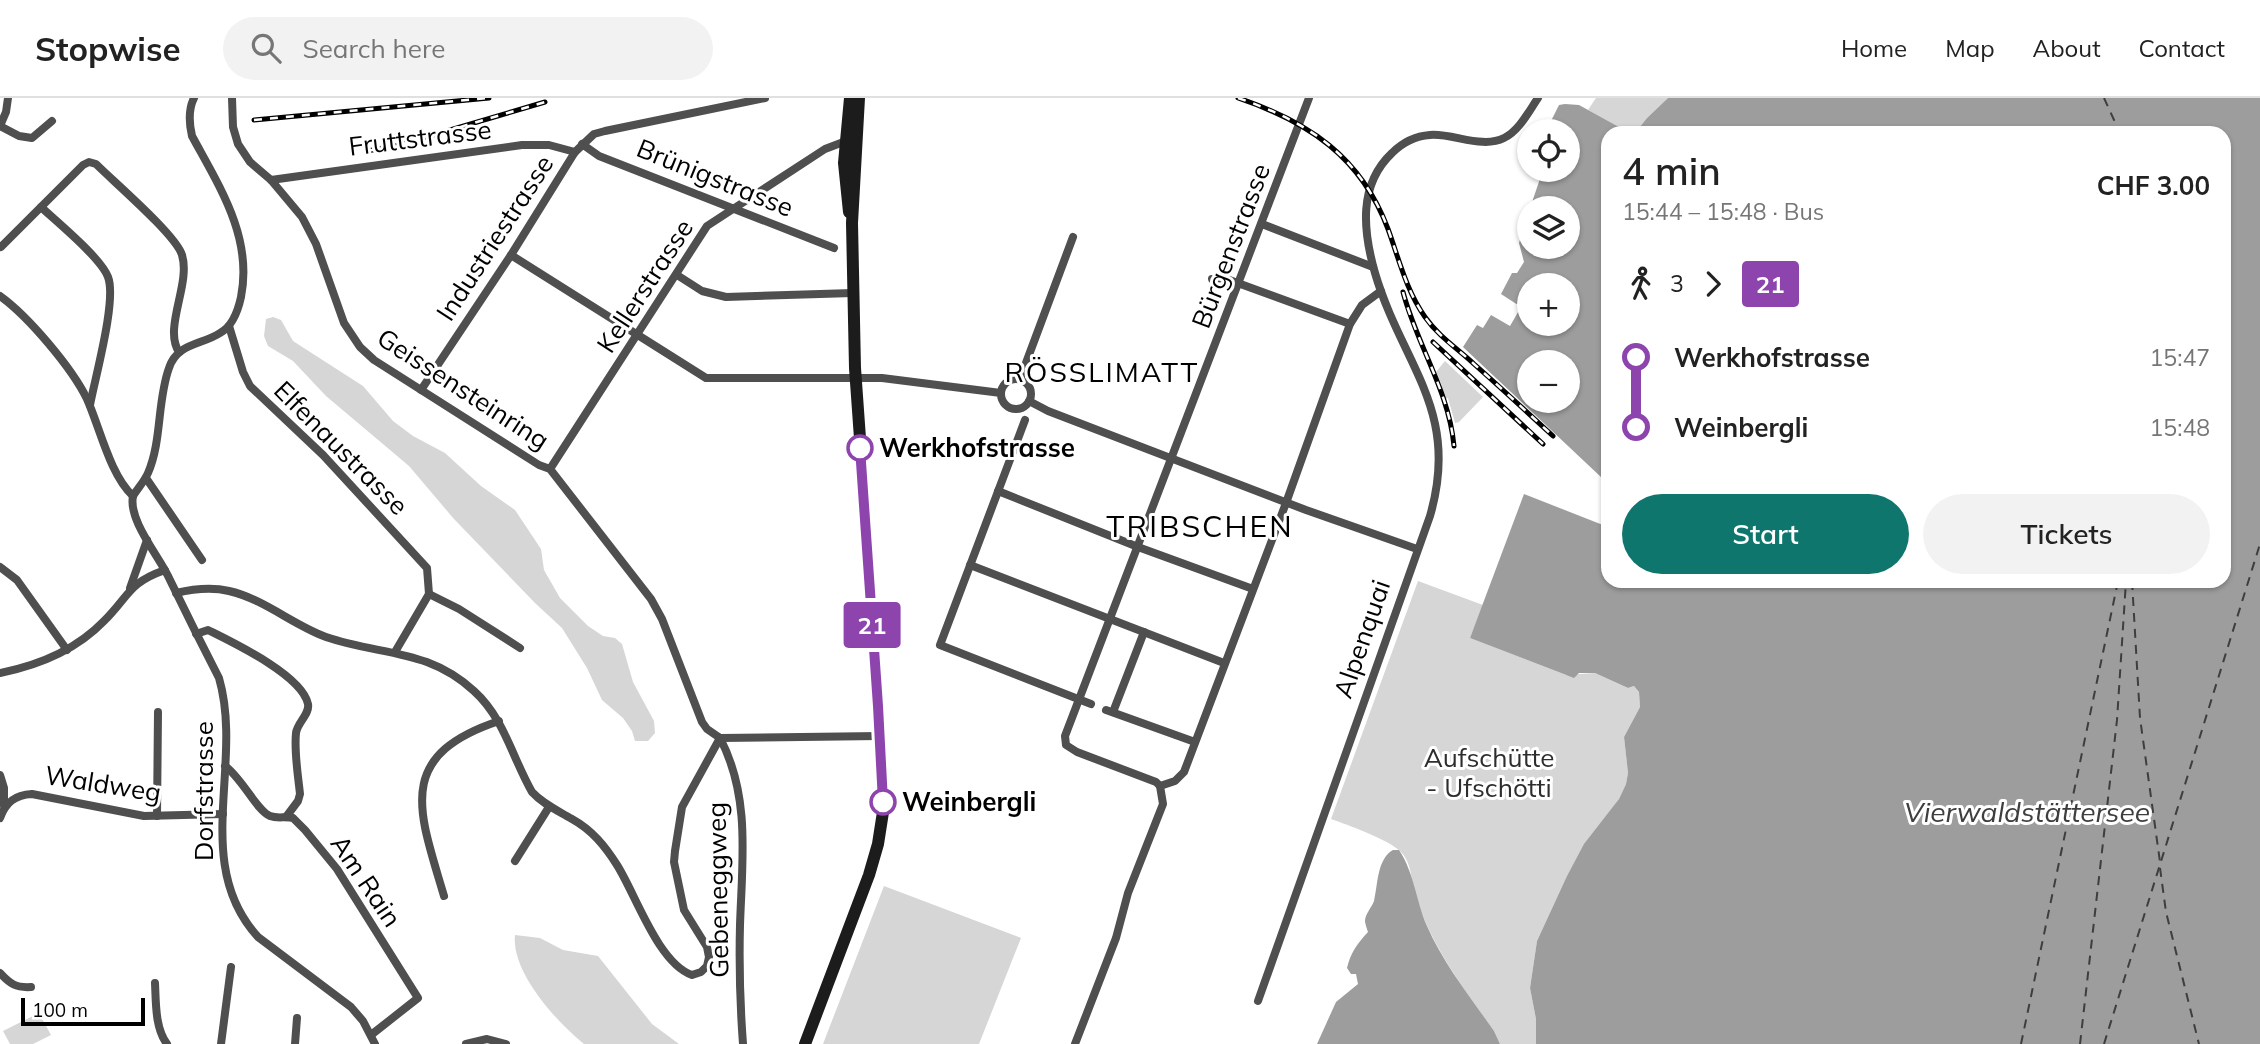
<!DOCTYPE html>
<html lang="en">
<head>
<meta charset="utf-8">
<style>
  :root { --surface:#fff; --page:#f2f2f2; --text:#222; --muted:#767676; --line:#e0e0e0; --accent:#0f766e }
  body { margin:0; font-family:Mulish,sans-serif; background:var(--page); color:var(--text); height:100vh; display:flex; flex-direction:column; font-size:26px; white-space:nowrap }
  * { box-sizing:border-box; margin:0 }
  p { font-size:23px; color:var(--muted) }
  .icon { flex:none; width:38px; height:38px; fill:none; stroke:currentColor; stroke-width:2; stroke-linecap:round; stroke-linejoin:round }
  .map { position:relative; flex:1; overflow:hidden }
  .panel { position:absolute; left:1601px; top:28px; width:630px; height:462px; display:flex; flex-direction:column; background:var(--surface); border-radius:21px; box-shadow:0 2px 5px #0004 }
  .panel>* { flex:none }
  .badge { padding:0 14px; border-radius:5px; font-size:24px; line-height:46px }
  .buttons { position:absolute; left:1517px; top:21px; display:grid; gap:14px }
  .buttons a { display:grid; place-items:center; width:63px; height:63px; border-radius:50%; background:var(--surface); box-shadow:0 2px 5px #0004; font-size:35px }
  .scale { position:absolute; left:21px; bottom:18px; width:124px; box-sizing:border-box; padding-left:7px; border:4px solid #000; border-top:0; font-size:19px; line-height:24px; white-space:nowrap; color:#000; -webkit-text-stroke:5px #fff; paint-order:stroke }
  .map>.badge { position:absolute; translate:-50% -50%; box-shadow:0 0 0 4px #fff }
  .legs { display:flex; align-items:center; gap:10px; height:77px; padding:0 21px; font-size:23px }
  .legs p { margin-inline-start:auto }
  .summary { display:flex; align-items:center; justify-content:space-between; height:119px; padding:0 21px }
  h1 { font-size:38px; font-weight:600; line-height:52px }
  .cta { display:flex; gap:14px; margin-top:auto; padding:14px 21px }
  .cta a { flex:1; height:80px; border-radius:42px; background:var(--accent); color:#fff; font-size:28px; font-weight:600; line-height:80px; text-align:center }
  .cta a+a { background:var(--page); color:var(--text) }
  ul { padding:0 21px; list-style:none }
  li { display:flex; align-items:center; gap:24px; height:70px; font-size:26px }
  li i { display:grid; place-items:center; width:10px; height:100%; margin:0 9px; background:currentColor }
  li i::after { content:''; width:18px; height:18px; margin:-9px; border:5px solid; border-radius:50%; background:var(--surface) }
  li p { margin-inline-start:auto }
  li:first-child i { background:linear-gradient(#0000 50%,currentColor 0) }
  li:last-child i { background:linear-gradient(currentColor 50%,#0000 0) }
  header { display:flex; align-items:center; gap:42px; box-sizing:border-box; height:98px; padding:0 35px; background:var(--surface); border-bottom:2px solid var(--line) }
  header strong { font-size:33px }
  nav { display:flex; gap:38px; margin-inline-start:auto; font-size:24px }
  .search { width:490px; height:63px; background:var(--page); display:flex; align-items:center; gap:18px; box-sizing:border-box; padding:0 24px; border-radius:38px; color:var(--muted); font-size:26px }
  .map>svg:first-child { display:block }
  .green { fill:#d6d6d6 }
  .water { fill:#9d9d9d; fill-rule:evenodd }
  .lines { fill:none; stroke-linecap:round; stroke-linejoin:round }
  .ferry { stroke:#3e3e3e; stroke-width:2; stroke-dasharray:9 7; stroke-linecap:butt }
  .street { stroke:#4f4f4f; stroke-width:8 }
  .secondary { stroke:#1c1c1c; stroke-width:12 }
  .rail-casing { stroke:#000; stroke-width:5 }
  .rail { stroke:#fff; stroke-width:2.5; stroke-dasharray:8; stroke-linecap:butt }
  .line-1-casing { stroke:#fff; stroke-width:16 }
  .line-1 { stroke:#8e44ad; stroke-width:10 }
  .stop-1-dot { fill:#fff; stroke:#8e44ad; stroke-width:3.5 }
  .labels { text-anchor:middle; stroke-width:6; stroke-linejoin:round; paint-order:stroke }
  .street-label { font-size:26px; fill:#000; stroke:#fff }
  .stop-label { font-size:26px; font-weight:bold; fill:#000; stroke:#fff; text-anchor:start }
  .park-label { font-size:26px; fill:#2d2d2d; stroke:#fff }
  .neighbourhood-label { font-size:28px; letter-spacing:2px; fill:#000; stroke:#fff }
  .water-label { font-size:28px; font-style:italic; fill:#3e3e3e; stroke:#fff }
  .quarter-label { font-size:30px; letter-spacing:2px; fill:#000; stroke:#fff }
</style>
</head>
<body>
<header>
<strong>Stopwise</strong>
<div class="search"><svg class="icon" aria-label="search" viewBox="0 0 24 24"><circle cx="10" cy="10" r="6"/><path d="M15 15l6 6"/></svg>Search here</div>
<nav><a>Home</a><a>Map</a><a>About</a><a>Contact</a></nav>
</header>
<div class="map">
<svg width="2260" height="946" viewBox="0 0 2260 946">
  <rect width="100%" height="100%" fill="#fff"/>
  <g class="green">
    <polygon points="1596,0 1668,0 1647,20 1635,35 1630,35 1588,12"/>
    <polygon points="273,219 281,222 293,243 363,288 393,323 413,338 445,355 481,388 515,412 541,451 544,472 560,500 588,528 603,538 615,540 622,546 633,584 654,623 655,635 648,643 635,643 632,633 623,620 602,602 587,570 562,530 535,505 454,421 409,368 326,298 293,263 268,248 264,238 266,221"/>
    <polygon points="1445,263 1483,299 1459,324 1455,325 1448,300 1442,302 1437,290 1442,288 1436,274"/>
    <path d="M1418 483 1483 507 1470 540 1566 577 1595 575 1628 590 1634 588 1639 594 1640 609 1624 639 1628 675 1626 686 1619 701 1566 780 1537 843 1530 890 1536 921V946H1500L1494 933C1464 891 1431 848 1416 798 1411 783 1412 764 1400 753 1387 741 1348 727 1331 721Z"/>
    <polygon points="884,788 1021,840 979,946 823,946"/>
    <path d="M515 837 540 840 563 852 598 858 652 926 679 946H584C557 924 511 874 515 837Z"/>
    <polygon points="39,915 51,937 33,946 10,946 3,933"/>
  </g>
  <g class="water">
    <polygon points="1668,0 2260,0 2260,946 1536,946 1536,921 1530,890 1537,843 1566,780 1584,746 1619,701 1626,686 1628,675 1624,639 1640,609 1639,594 1634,588 1628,590 1595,575 1579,575 1574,580 1470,540 1524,396 1608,429 1608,483 2224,483 2224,35 1635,35 1647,20"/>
    <path d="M1565 6 1579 7 1630 35H1608V375L1602 380 1463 249 1477 227 1483 230 1491 217 1510 228 1521 209 1501 196 1512 175H1517L1524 164 1519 145 1529 113 1530 149H1568V110H1530L1543 72H1568V33H1546L1559 7ZM1568 187V226H1530V187ZM1530 264H1568V303H1530Z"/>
    <path d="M1393 752H1399C1414 774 1416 803 1427 828 1443 865 1471 900 1494 933L1500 946H1317L1336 904 1358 886 1356 876H1351L1347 870C1351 854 1357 846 1368 834 1367 831 1365 825 1365 823 1365 816 1372 809 1374 803 1378 786 1377 761 1393 752Z"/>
  </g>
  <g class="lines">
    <g class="ferry">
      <polyline points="2104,0 2120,35"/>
      <polyline points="2132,483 2140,620 2160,764"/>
      <polyline points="2160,770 2166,814 2199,946"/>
      <polyline points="2021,946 2118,483"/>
      <polyline points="2080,946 2117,622 2126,483"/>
      <polyline points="2104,946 2260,446"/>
    </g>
    <g class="street">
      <polyline points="232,0 233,29 238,46 250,64 271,82 302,119 316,146 344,225 360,249 374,262 539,367 550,371 651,501 662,521 702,624 707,631 720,640"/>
      <polyline points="0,28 19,38 32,40 52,23"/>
      <polyline points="0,28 6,14 8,0"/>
      <polyline points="582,46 599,58 834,150"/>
      <polyline points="271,82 522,47 549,47 575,54"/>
      <path d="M41 109C57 124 101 160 108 179 117 202 95 280 90 307"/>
      <polyline points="1262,126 1373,169"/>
      <path d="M1 149 83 67 89 64 96 66C114 84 176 137 182 157 191 186 163 230 179 254"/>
      <polyline points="511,157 706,280 882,280 1001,295"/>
      <polyline points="677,177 702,193 726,199 853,195"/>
      <polyline points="1212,181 1224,180 1350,226"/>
      <path d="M0 198C28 218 72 270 87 301 100 330 110 377 133 398"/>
      <polyline points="229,228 243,274 250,288 323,357 427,470 429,496 395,554"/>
      <polyline points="1020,281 1073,139"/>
      <circle cx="1016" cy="296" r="15"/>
      <polyline points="421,292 511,157 575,54 594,36 605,33 765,0"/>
      <polyline points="1029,303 1048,313 1306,412 1417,451"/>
      <polyline points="1025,322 940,547 1091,606"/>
      <polyline points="550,371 707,128 825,51 846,43"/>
      <polyline points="146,380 202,462"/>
      <polyline points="998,393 1138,449 1253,491"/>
      <path d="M133 398C128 423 160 459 170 482 186 515 202 547 219 580 244 666 191 766 258 839L351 909 363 923 375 946"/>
      <path d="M133 398C138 390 144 384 148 375 162 343 157 303 169 270 177 245 202 247 220 235 233 228 238 213 241 199 253 139 219 88 192 38 189 25 188 12 194 0"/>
      <polyline points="970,467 1224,565"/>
      <polyline points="0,469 17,482 67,552"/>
      <polyline points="130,490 147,442"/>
      <path d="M176 495C193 491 212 489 229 493 264 501 293 527 326 539 381 558 427 550 474 593 504 620 512 659 532 694 543 706 557 712 572 721 592 732 605 748 617 767 636 797 658 865 692 877L701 874 707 868 709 859 707 849 684 812 674 764 675 753 682 709 720 640"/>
      <polyline points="429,496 459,511 520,550"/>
      <path d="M196 536 208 532C232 544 302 577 308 606 310 616 297 625 296 635 294 654 298 677 300 696L298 703 286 719"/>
      <path d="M0 575C40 567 76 552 104 523 130 497 128 485 165 472"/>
      <polyline points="1106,612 1195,644"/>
      <polyline points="1113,614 1144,534"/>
      <path d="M720 640C751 699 742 764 740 827 739 866 740 906 743 946"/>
      <polyline points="720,640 880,638"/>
      <path d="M225 668C242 680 257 713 270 718 278 721 285 718 293 720L305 732 337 771 418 900 371 937"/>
      <polyline points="0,677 4,690 4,708"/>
      <polyline points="1160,688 1156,684 1077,654 1066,647 1065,638 1309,0"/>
      <polyline points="157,718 158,614"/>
      <path d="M0 720C6 704 15 697 32 696L144 718 223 716"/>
      <polyline points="515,763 549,709"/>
      <path d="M444 798C419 713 394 658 499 623"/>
      <path d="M0 875C10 886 16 890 31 889"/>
      <path d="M155 885C156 905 155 930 167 946"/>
      <path d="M1258 903 1430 418C1461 312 1402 267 1375 175 1363 133 1358 87 1392 55 1402 45 1416 38 1430 37 1453 35 1482 51 1504 40 1519 33 1529 13 1538 0"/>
      <polyline points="221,946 231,869"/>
      <polyline points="295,946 297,920"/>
      <polyline points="466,946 487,941 506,946"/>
      <polyline points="1075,946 1116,840 1128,795 1163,706 1160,688 1175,683 1184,674 1286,405 1350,226 1362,207 1381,193"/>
    </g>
    <g class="secondary">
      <polyline points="849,114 844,65 850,0"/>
      <polyline points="805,946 869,777 878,746 883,714 879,608 855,270 852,125 859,0"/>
    </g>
    <g class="rail-casing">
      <g id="rail">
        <path d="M1238 0C1309 24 1361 59 1388 131 1399 161 1406 192 1425 219 1439 239 1457 250 1474 266 1501 290 1527 314 1553 338"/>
        <polyline points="254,22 489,0"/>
        <polyline points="367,53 399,47 545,4"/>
        <path d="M1403 194C1417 247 1449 293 1454 348"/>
        <polyline points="1433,244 1543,346"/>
      </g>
    </g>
    <use href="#rail" class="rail"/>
  </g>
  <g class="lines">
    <g class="line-1-casing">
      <polyline id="line-1" points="860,350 878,608 883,704"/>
    </g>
    <use href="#line-1" class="line-1"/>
  </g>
  <g class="stop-1-dot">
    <circle cx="860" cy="350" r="12"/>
    <circle cx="883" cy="704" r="12"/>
  </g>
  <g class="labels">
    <g class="street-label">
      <text transform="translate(420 40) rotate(-7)" y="9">Fruttstrasse</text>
      <text transform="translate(715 80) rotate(22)" y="9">Brünigstrasse</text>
      <text transform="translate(495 140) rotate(-57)" y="9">Industriestrasse</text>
      <text transform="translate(1231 148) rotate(-69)" y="9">Bürgenstrasse</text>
      <text transform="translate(645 188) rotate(-57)" y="9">Kellerstrasse</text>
      <text transform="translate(463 291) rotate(33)" y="9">Geissensteinring</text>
      <text transform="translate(341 350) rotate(45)" y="9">Elfenaustrasse</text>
      <text transform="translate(1362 541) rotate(-71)" y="9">Alpenquai</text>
      <text transform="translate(103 686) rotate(9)" y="9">Waldweg</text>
      <text transform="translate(204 693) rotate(-90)" y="9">Dorfstrasse</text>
      <text transform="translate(366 783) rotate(56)" y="9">Am Rain</text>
      <text transform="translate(718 792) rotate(-91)" y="9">Gebeneggweg</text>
    </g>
    <g class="stop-label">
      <text x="879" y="359">Werkhofstrasse</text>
      <text x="902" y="713">Weinbergli</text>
    </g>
    <g class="park-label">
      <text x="1489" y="669">Aufschütte<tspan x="1489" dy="30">- Ufschötti</tspan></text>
    </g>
    <g class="neighbourhood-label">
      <text x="1102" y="284">RÖSSLIMATT</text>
    </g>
    <g class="water-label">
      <text x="2027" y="724">Vierwaldstättersee</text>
    </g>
    <g class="quarter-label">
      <text x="1200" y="439">TRIBSCHEN</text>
    </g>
  </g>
</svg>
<div class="buttons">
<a><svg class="icon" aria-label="locate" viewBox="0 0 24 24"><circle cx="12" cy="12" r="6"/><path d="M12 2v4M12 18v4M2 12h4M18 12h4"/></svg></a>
<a><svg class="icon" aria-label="layers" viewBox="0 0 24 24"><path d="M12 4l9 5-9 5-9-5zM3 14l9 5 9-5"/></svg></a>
<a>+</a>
<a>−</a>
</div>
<div class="scale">100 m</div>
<b class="badge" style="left:872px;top:527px;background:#8e44ad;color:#fff">21</b>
<section class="panel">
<div class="summary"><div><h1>4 min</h1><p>15:44 – 15:48 · Bus</p></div><b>CHF 3.00</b></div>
<div class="legs"><svg class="icon" aria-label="walk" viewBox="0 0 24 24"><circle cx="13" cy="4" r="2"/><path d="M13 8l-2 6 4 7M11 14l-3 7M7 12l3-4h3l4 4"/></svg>3<svg class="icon" aria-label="forward" viewBox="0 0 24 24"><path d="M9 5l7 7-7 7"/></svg><b class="badge" style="background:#8e44ad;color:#fff">21</b></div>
<ul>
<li><i style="color:#8e44ad"></i><b>Werkhofstrasse</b><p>15:47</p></li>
<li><i style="color:#8e44ad"></i><b>Weinbergli</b><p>15:48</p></li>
</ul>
<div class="cta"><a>Start</a><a>Tickets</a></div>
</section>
</div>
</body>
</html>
